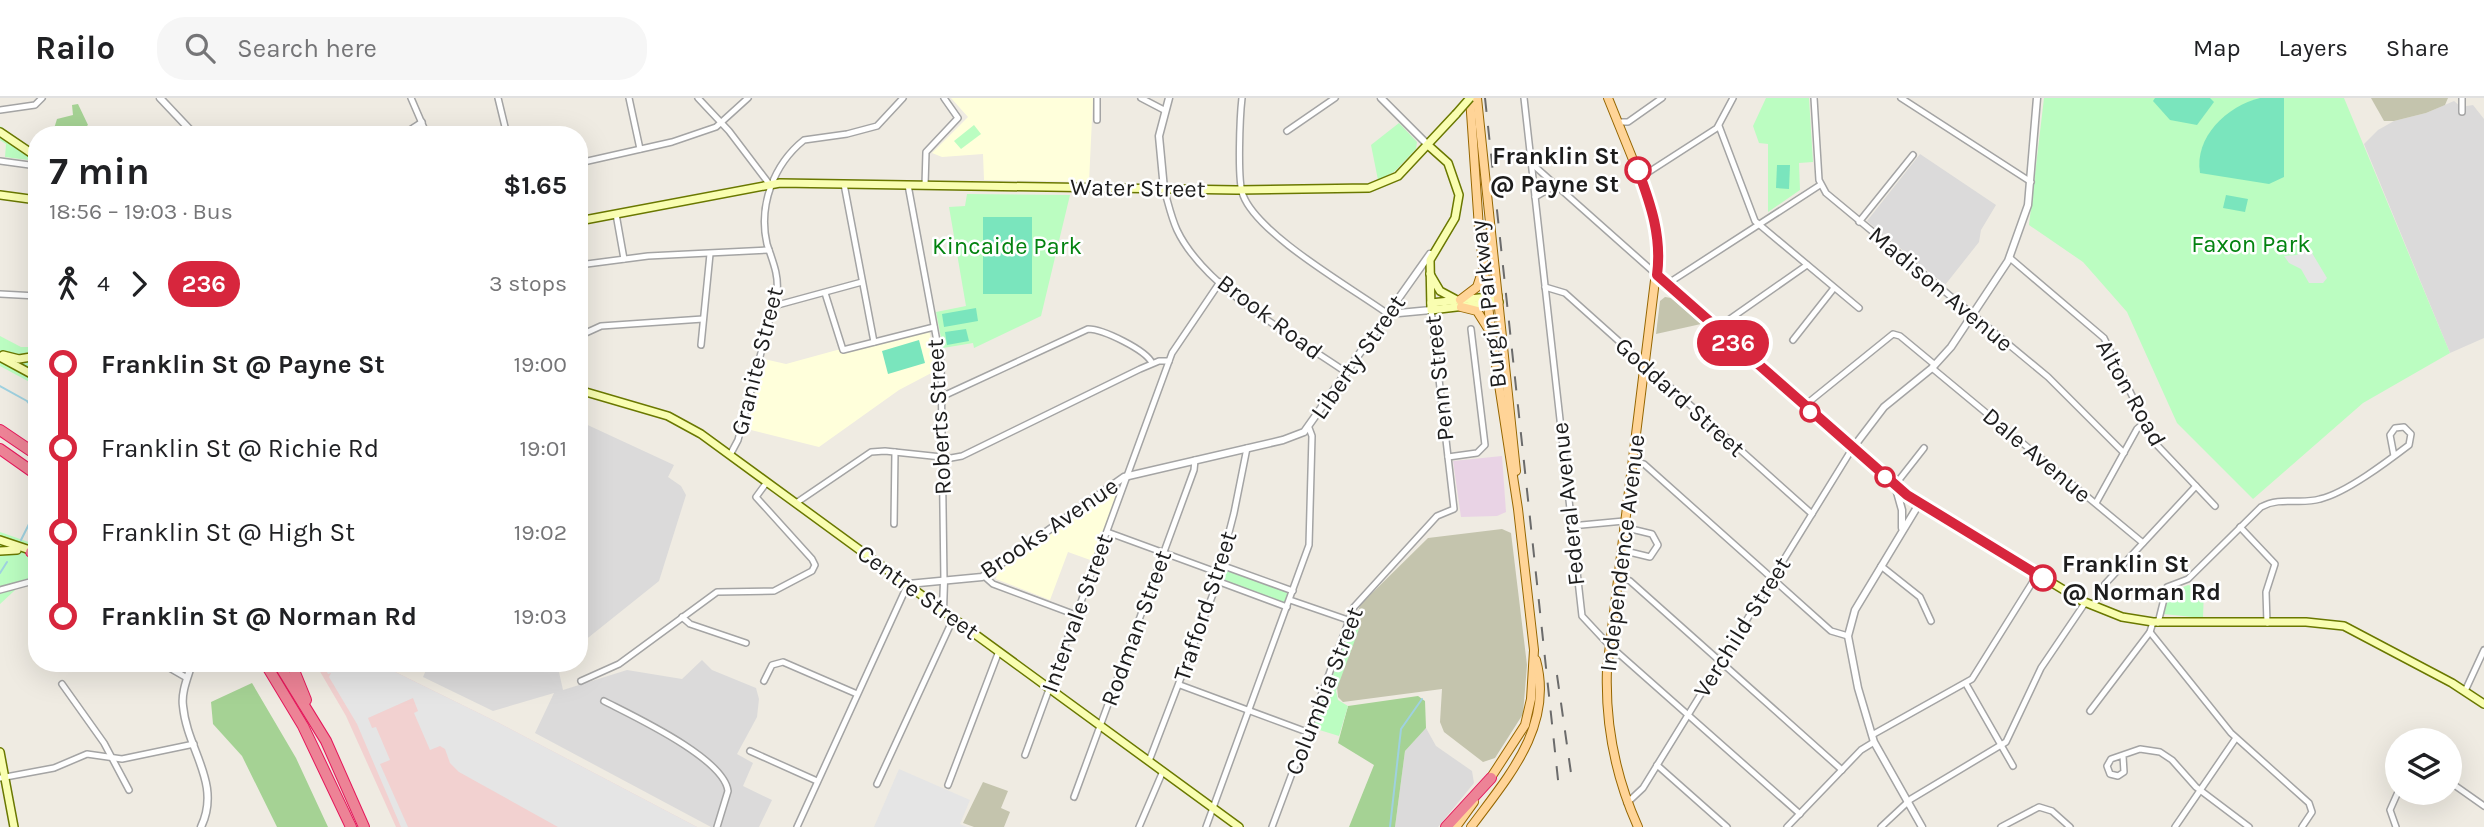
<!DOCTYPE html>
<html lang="en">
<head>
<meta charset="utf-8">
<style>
  :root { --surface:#fff; --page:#f6f6f6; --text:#202124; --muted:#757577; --line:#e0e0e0 }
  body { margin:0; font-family:Karla,sans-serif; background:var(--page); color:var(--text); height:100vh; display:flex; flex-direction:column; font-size:26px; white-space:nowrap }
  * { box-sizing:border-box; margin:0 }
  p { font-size:23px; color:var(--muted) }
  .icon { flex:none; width:38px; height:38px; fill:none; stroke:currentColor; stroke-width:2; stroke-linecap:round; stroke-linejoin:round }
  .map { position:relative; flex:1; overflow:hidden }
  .panel { position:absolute; left:28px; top:28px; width:560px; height:546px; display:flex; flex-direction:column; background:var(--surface); border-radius:28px; box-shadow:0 7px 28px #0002 }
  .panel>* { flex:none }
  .badge { padding:0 14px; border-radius:23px; font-size:24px; line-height:46px }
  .controls { position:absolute; left:2385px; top:630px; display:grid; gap:14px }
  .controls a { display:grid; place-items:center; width:77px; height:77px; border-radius:50%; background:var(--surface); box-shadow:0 7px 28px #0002; font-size:35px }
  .map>.badge { position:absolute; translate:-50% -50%; box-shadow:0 0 0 4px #fff }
  .legs { display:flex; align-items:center; gap:10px; height:77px; padding:0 21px; font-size:23px }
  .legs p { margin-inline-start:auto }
  .overview { display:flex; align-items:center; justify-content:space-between; height:119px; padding:0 21px }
  h1 { font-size:38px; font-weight:700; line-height:52px }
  ul { padding:0 21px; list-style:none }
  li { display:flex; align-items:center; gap:24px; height:84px; font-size:26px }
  li i { display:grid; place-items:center; width:10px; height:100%; margin:0 9px; background:currentColor }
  li i::after { content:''; width:18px; height:18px; margin:-9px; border:5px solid; border-radius:50%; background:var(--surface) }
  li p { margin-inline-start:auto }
  li:first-child i { background:linear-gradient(#0000 50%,currentColor 0) }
  li:last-child i { background:linear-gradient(currentColor 50%,#0000 0) }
  header { display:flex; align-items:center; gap:42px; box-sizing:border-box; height:98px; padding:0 35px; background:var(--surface); border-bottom:2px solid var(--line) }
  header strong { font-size:33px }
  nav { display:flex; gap:38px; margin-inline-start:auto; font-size:24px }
  .search { width:490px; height:63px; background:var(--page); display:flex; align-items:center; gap:18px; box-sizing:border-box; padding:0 24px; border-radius:28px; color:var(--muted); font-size:26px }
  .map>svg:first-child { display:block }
  .residential { fill:#dbdada }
  .commercial { fill:#f2d1d0 }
  .industrial { fill:#e9d3e5 }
  .education { fill:#ffffdb }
  .construction { fill:#c4c4ad }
  .forest { fill:#a5d294 }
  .park { fill:#bbfdc1 }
  .pitch { fill:#7ae5bd }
  .parking { fill:#e5e5e5 }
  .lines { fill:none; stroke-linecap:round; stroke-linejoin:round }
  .stream { stroke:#9fd1e0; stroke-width:2 }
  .minor-casing { stroke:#a4a4a4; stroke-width:8 }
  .tertiary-casing { stroke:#a4a4a4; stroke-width:9 }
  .secondary-casing { stroke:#6a7800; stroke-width:10 }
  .primary-casing { stroke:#966600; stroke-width:10 }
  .motorway-casing { stroke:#e5175b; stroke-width:12 }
  .minor { stroke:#fff; stroke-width:5 }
  .tertiary { stroke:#fff; stroke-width:6 }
  .secondary { stroke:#f9feb1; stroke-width:7 }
  .primary { stroke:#ffd497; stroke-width:8 }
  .motorway { stroke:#ed8396; stroke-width:10 }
  .rail { stroke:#6b6b6b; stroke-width:2; stroke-dasharray:14 14; stroke-linecap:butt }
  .secondary-bridge-casing { stroke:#6a7800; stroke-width:10; stroke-linecap:butt }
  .secondary-bridge { stroke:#f9feb1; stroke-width:7 }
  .line-1-casing { stroke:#fff; stroke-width:16 }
  .line-1 { stroke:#d7263d; stroke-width:10 }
  .stop-1-dot { fill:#fff; stroke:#d7263d; stroke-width:3.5 }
  .labels { text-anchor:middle; stroke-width:5; stroke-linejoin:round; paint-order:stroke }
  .stop-label { font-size:24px; font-weight:bold; fill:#1d1d1d; stroke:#fff; text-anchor:end }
  .street-label { font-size:24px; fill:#1d1d1d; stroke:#fff }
  .park-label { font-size:24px; fill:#038310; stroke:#fff }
</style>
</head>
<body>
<header>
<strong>Railo</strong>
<div class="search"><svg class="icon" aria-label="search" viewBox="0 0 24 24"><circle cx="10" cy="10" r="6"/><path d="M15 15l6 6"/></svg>Search here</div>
<nav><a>Map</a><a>Layers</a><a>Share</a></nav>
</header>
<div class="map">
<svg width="2484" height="729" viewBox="0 0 2484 729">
  <rect width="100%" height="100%" fill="#efebe2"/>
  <g class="residential">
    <polygon points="2454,3 2461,9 2473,7 2484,21 2484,240 2450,255 2364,46 2378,32 2394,23 2426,15"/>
    <polygon points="1920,56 1996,107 1981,132 1979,144 1945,187 1867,123"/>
    <polygon points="579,323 674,367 668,379 681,388 686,397 659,483 579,547"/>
    <polygon points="702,562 712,572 756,590 759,601 757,619 737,656 753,665 743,688 772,702 759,729 711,729 535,635 554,595 493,613 423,579 429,565 557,565 563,592 627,572 682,581"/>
    <polygon points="1426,630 1436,648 1472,673 1474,685 1438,729 1395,729 1405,653"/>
  </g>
  <polygon class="commercial" points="315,565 377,565 499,625 697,729 396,729 346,618"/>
  <polygon class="industrial" points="1502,358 1506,414 1497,418 1461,419 1453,363"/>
  <g class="education">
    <polygon points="951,0 1093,0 1089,84 984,82 983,56 942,59 932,55 968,19"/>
    <polygon points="928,227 937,272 899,292 819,349 747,331 764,261 786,266"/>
    <polygon points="1121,385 1093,463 1068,454 1050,502 996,481 997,474"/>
  </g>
  <g class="construction">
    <polygon points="2371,0 2448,0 2445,7 2426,15 2394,23 2384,23"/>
    <polygon points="1665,199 1671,200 1701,226 1656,236 1660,203"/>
    <polygon points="1502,431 1511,435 1527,567 1523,616 1495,660 1483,664 1444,634 1440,624 1442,591 1343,604 1338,599 1337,589 1360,507 1428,440"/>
    <polygon points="983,684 1008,693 1001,710 1010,714 1004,729 974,729 963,725"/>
  </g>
  <g class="forest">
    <polygon points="78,6 88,27 79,35 72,31 68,37 52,37 57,21 73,17 72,7"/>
    <polygon points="252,585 296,660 328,729 277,729 242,658 213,626 211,604"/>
    <polygon points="1418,598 1425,603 1426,630 1405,653 1395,729 1349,729 1374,667 1338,645 1348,608"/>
  </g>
  <g class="park">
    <polygon points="1766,0 1809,0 1813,64 1799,65 1800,92 1768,114 1768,46 1759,45 1753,28"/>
    <polygon points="2044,0 2344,0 2450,255 2363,305 2253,401 2177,325 2127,214 2083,164 2029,127"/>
    <polygon points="1399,25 1417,44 1416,51 1394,74 1378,82 1371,47"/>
    <polygon points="974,27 981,36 961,51 954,43"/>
    <polygon points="0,28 37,54 37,68 28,62 5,59 6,46 0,42"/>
    <polygon points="967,96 1070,97 1041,218 974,250 973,245 943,250 936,214 966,208 949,109 965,108"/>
    <polygon points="0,238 21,249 37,249 37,288 0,268"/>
    <polygon points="0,434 37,447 37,478 27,481 0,506"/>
    <polygon points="1221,467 1293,493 1287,509 1217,483"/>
    <polygon points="2188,487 2204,491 2203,520 2163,516 2169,495"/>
    <polygon points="1352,526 1359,531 1336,593 1338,602 1348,608 1339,638 1313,630"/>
  </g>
  <g class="pitch">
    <polygon points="2155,0 2210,0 2214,4 2197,27 2170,22 2153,3"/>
    <path d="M2260 0H2284V79L2269 86 2200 75C2194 39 2227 8 2260 0Z"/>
    <polygon points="1777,67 1790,67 1789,91 1776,90"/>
    <polygon points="2226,97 2248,101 2245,114 2223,110"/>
    <rect x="983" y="119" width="49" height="77"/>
    <polygon points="976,210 978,223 944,229 942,216"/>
    <polygon points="966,231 969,243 947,247 945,234"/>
    <polygon points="919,242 925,265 888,276 882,253"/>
  </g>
  <g class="parking">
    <polygon points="2306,145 2327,180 2323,185 2309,185 2301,171 2289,165 2284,158 2297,157"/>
    <polygon points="322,565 377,565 499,625 697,729 558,729 459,674 450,665 445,651 440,648 430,652 414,615 418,613 413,600 368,620 372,630 376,629 390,662 380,666 408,729 401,729 357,626 329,579 331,575 328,576"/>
    <polygon points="899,671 970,702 960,726 967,729 874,729"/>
  </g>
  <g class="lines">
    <g class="stream">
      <polyline points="0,288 27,303 37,315"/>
      <polyline points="21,442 37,410"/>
      <polyline points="0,475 7,464"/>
      <polyline points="1390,729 1401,631 1422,601"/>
    </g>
    <g class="minor-casing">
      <g id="minor">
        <polyline points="411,0 427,37"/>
        <polyline points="498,0 507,37"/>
        <polyline points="629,0 640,51"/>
        <polyline points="698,0 729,33 770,87"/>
        <polyline points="1141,0 1164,12"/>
        <path d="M1242 0C1240 17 1237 83 1243 97 1258 137 1352 190 1388 216"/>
        <polyline points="1524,0 1582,518 1609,547 1800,716"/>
        <polyline points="1814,0 1819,82 1826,95 2048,279 2124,355"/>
        <polyline points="1901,0 2031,84"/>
        <polyline points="0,12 35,7 42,0"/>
        <polyline points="2462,14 2462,0"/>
        <polyline points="1097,22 1097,0"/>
        <polyline points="1617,24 1628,24 1662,0"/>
        <polyline points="1719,28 1755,123 1859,210"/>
        <polyline points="1287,33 1335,0"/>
        <polyline points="402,37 422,24"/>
        <polyline points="0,63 37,68"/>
        <polyline points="579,65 672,44 716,29 748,0"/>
        <polyline points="1531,65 1657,177"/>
        <polyline points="1641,79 1717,30 1733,0"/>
        <polyline points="844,86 874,244"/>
        <polyline points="908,87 941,265 944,483"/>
        <polyline points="925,87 926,54 958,20 944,0"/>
        <path d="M1164 91C1168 104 1171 119 1177 132 1205 191 1294 238 1347 275"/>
        <polyline points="1535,99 1556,87"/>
        <polyline points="616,116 624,161"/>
        <polyline points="1859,124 1913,57"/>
        <polyline points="2010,160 2104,240 2155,345 2215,408"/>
        <polyline points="579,167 648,158 769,152"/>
        <polyline points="1667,186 1820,87"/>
        <polyline points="1545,189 1565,195 1812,416"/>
        <polyline points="825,195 843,252 934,229"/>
        <polyline points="0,196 37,198"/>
        <polyline points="774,208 862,184"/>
        <polyline points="1717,230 1807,167"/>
        <polyline points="579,238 601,228 703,221"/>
        <polyline points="1793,242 1834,190"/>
        <polyline points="701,247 710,156"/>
        <polyline points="1932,270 2143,445"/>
        <path d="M941 299 1088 231C1103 231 1146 252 1152 265"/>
        <polyline points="1804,308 1893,236 1900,238 1935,267"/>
        <path d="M730 357 738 342 777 194C779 176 772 162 767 146 758 107 774 66 804 42L847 36 877 28 903 0"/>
        <polyline points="1448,359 1477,355 1485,347 1471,231"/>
        <polyline points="1632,362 1644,366 1831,533 1848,538"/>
        <polyline points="1895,387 1924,350"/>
        <polyline points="796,405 871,354 885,353 951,360 962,358 1140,271 1159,263 1169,263"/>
        <polyline points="2096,405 2137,331 2145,324"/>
        <polyline points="894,426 895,354"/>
        <polyline points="1571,428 1624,423"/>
        <polyline points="2240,429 2275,466 2266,494 2267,525"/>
        <polyline points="1107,434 1219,475"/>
        <polyline points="1621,452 1650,459 1658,447 1652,436 1623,429"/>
        <polyline points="1221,467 1293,493"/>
        <polyline points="1881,468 1920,499 1931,523"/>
        <polyline points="984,478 993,486 1076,517"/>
        <polyline points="1618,478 1630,483 1842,672"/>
        <polyline points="1217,483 1287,509"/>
        <polyline points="0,492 37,482"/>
        <polyline points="1290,502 1348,522"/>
        <polyline points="2093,508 2105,486 2196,388"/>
        <polyline points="682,519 690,526 746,545"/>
        <path d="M2158 525 2167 489 2188 481 2261 409C2281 398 2300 407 2320 401 2346 395 2388 363 2409 347L2411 336 2404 329 2395 330 2390 337 2394 358"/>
        <polyline points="2150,534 2231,635 2309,705 2312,714 2302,729"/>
        <polyline points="161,565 187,580"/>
        <polyline points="581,583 619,566 717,494 774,493 812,473 815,467 812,461 756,399 767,384"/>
        <polyline points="764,583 772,567 783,564 857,596"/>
        <polyline points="62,586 104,645 129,692"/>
        <polyline points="1966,586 2013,668"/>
        <polyline points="1180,587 1307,634"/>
        <polyline points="2465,593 2484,552"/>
        <path d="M604 603C633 618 724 660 728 693L717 729"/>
        <polyline points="2090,613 2150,534 2153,524"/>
        <polyline points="1872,637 1972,581 2037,477"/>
        <polyline points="750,653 817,683"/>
        <polyline points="1025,657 1172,255 1220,184"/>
        <polyline points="2123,658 2124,674 2118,678 2110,676 2107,668 2111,661 2140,651 2160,654 2172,662 2196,689 2249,729"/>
        <polyline points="1149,663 1213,496 1234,415 1247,350"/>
        <polyline points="1657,667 1727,729"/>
        <polyline points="0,680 54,670 87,656 122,661 194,646"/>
        <polyline points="2450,684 2484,708"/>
        <polyline points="877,686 954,519"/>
        <polyline points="948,687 999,553"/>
        <polyline points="1074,699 1194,372 1195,362"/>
        <polyline points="1627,705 1643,690 1852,351"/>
        <polyline points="797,729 908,486"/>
        <polyline points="1139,729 1163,673"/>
        <polyline points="1206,729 1309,447 1312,338 1309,330"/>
        <polyline points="1272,729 1354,509 1437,418 1454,411 1431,212"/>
        <polyline points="1787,729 1861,652 1874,644"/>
        <polyline points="1881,729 1911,701 2006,644 2041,570 2085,505"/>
        <polyline points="2001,729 2039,709 2052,713 2070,729"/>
        <polyline points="2175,729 2236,640"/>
        <polyline points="2396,729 2390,712 2398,694"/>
      </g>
    </g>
    <g class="tertiary-casing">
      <g id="tertiary">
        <polyline points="160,0 195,37"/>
        <polyline points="1381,0 1429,48"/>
        <polyline points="1164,91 1159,38 1169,0"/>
        <polyline points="1388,216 1431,212"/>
        <polyline points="1852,351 1884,309 1932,270 1951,249 2008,163 2028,107 2037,0"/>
        <polyline points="1895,387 1902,412 1902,430"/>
        <polyline points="1919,406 1855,512 1848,538 1858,590 1874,644 1922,729"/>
        <polyline points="908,486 982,479 1124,379 1283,342 1304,334 1430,156"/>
        <polyline points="943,512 944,483"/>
        <path d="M192 565C188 579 181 594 183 608 187 652 222 685 201 729"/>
      </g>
    </g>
    <g class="secondary-casing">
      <g id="secondary">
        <polyline points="0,34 37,59"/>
        <polyline points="1429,48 1448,65 1459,97 1455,120 1430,162 1431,212 1499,204"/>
        <polyline points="0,97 37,102"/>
        <polyline points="579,123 780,85 1237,92 1369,90 1398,78 1456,16"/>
        <polyline points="1430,176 1440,193 1455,201"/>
        <polyline points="1657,177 1907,397 2082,503 2122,519 2153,524 2306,524 2344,528 2452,585 2484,606"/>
        <polyline points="1431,205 1498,198"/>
        <polyline points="3,257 19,261 37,258"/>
        <polyline points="0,259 37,279"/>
        <polyline points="579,292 668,318 701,336 1239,729"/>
        <polyline points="0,442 36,454"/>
        <polyline points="0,453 17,452"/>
        <polyline points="0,654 14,729"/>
      </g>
    </g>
    <g class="primary-casing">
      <g id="primary">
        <polyline points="1470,0 1479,130 1492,241 1518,411 1534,552 1531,601 1525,627 1488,684"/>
        <polyline points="1477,0 1516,373"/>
        <path d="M1608 0 1644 89 1659 150 1607 571C1605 626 1615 678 1638 729"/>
        <polyline points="1460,202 1477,189 1482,174"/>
        <polyline points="1461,209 1477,213 1489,232"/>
        <polyline points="1456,729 1474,704"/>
        <path d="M1471 729C1508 679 1554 628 1536 562"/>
      </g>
    </g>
    <g class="motorway-casing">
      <g id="motorway">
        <polyline points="0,332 37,357"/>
        <polyline points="0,351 37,377"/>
        <polyline points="31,454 37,455"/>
        <polyline points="265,565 303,628 351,729"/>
        <polyline points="278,565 326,643 364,729"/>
        <polyline points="291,565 306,602"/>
        <polyline points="1446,729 1491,680"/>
      </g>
    </g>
    <use href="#minor" class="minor"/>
    <use href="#tertiary" class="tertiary"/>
    <use href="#secondary" class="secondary"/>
    <use href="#primary" class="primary"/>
    <use href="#motorway" class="motorway"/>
    <g class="rail">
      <polyline points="1485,0 1559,691"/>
      <polyline points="1557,577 1571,675"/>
    </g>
    <g class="secondary-bridge-casing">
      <polyline id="secondary-bridge" points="1456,16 1470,0"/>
    </g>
    <use href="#secondary-bridge" class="secondary-bridge"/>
  </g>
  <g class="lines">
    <g class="line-1-casing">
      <path id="line-1" d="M1638 72C1651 107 1662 139 1657 177L1907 397 2043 480"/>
    </g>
    <use href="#line-1" class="line-1"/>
  </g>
  <g class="stop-1-dot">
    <circle cx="1638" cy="72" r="12"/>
    <circle cx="1810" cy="314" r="9"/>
    <circle cx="1885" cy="379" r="9"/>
    <circle cx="2043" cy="480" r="12"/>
  </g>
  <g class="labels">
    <g class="stop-label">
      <text x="1619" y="66">Franklin St<tspan x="1619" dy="28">@ Payne St</tspan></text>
      <text x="2062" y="474" text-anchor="start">Franklin St<tspan x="2062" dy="28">@ Norman Rd</tspan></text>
    </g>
    <g class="street-label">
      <text transform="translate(1138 90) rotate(1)" y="8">Water Street</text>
      <text transform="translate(1941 191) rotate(40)" y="8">Madison Avenue</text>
      <text transform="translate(1488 206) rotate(-97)" y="8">Burgin Parkway</text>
      <text transform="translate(1270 219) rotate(37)" y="8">Brook Road</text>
      <text transform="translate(1358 259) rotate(-55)" y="8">Liberty Street</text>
      <text transform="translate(757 263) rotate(-76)" y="8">Granite Street</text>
      <text transform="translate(1439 280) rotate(-96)" y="8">Penn Street</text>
      <text transform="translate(2131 295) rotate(61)" y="8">Alton Road</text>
      <text transform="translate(1680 299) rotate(42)" y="8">Goddard Street</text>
      <text transform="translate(939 319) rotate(-93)" y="8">Roberts Street</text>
      <text transform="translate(2037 357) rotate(40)" y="8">Dale Avenue</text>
      <text transform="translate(1568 406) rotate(-96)" y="8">Federal Avenue</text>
      <text transform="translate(1049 430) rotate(-34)" y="8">Brooks Avenue</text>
      <text transform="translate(1622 455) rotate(-83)" y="8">Independence Avenue</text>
      <text transform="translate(918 494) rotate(36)" y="8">Centre Street</text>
      <text transform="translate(1205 508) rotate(-72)" y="8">Trafford Street</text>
      <text transform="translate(1077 515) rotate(-70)" y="8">Intervale Street</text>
      <text transform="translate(1742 529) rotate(-58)" y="8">Verchild Street</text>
      <text transform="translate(1136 530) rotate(-70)" y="8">Rodman Street</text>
      <text transform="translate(1324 593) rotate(-69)" y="8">Columbia Street</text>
    </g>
    <g class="park-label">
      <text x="2251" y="154">Faxon Park</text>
      <text x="1007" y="156">Kincaide Park</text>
    </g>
  </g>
</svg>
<div class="controls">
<a><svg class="icon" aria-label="layers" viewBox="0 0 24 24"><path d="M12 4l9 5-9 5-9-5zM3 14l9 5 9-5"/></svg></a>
</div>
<b class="badge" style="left:1733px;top:245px;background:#d7263d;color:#fff">236</b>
<section class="panel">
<div class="overview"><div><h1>7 min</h1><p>18:56 – 19:03 · Bus</p></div><b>$1.65</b></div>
<div class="legs"><svg class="icon" aria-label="walk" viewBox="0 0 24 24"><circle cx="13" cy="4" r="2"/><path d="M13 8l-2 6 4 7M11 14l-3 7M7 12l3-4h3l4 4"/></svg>4<svg class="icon" aria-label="forward" viewBox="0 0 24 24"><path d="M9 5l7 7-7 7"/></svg><b class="badge" style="background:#d7263d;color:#fff">236</b><p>3 stops</p></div>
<ul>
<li><i style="color:#d7263d"></i><b>Franklin St @ Payne St</b><p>19:00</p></li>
<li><i style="color:#d7263d"></i><span>Franklin St @ Richie Rd</span><p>19:01</p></li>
<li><i style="color:#d7263d"></i><span>Franklin St @ High St</span><p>19:02</p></li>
<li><i style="color:#d7263d"></i><b>Franklin St @ Norman Rd</b><p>19:03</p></li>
</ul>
</section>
</div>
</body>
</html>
